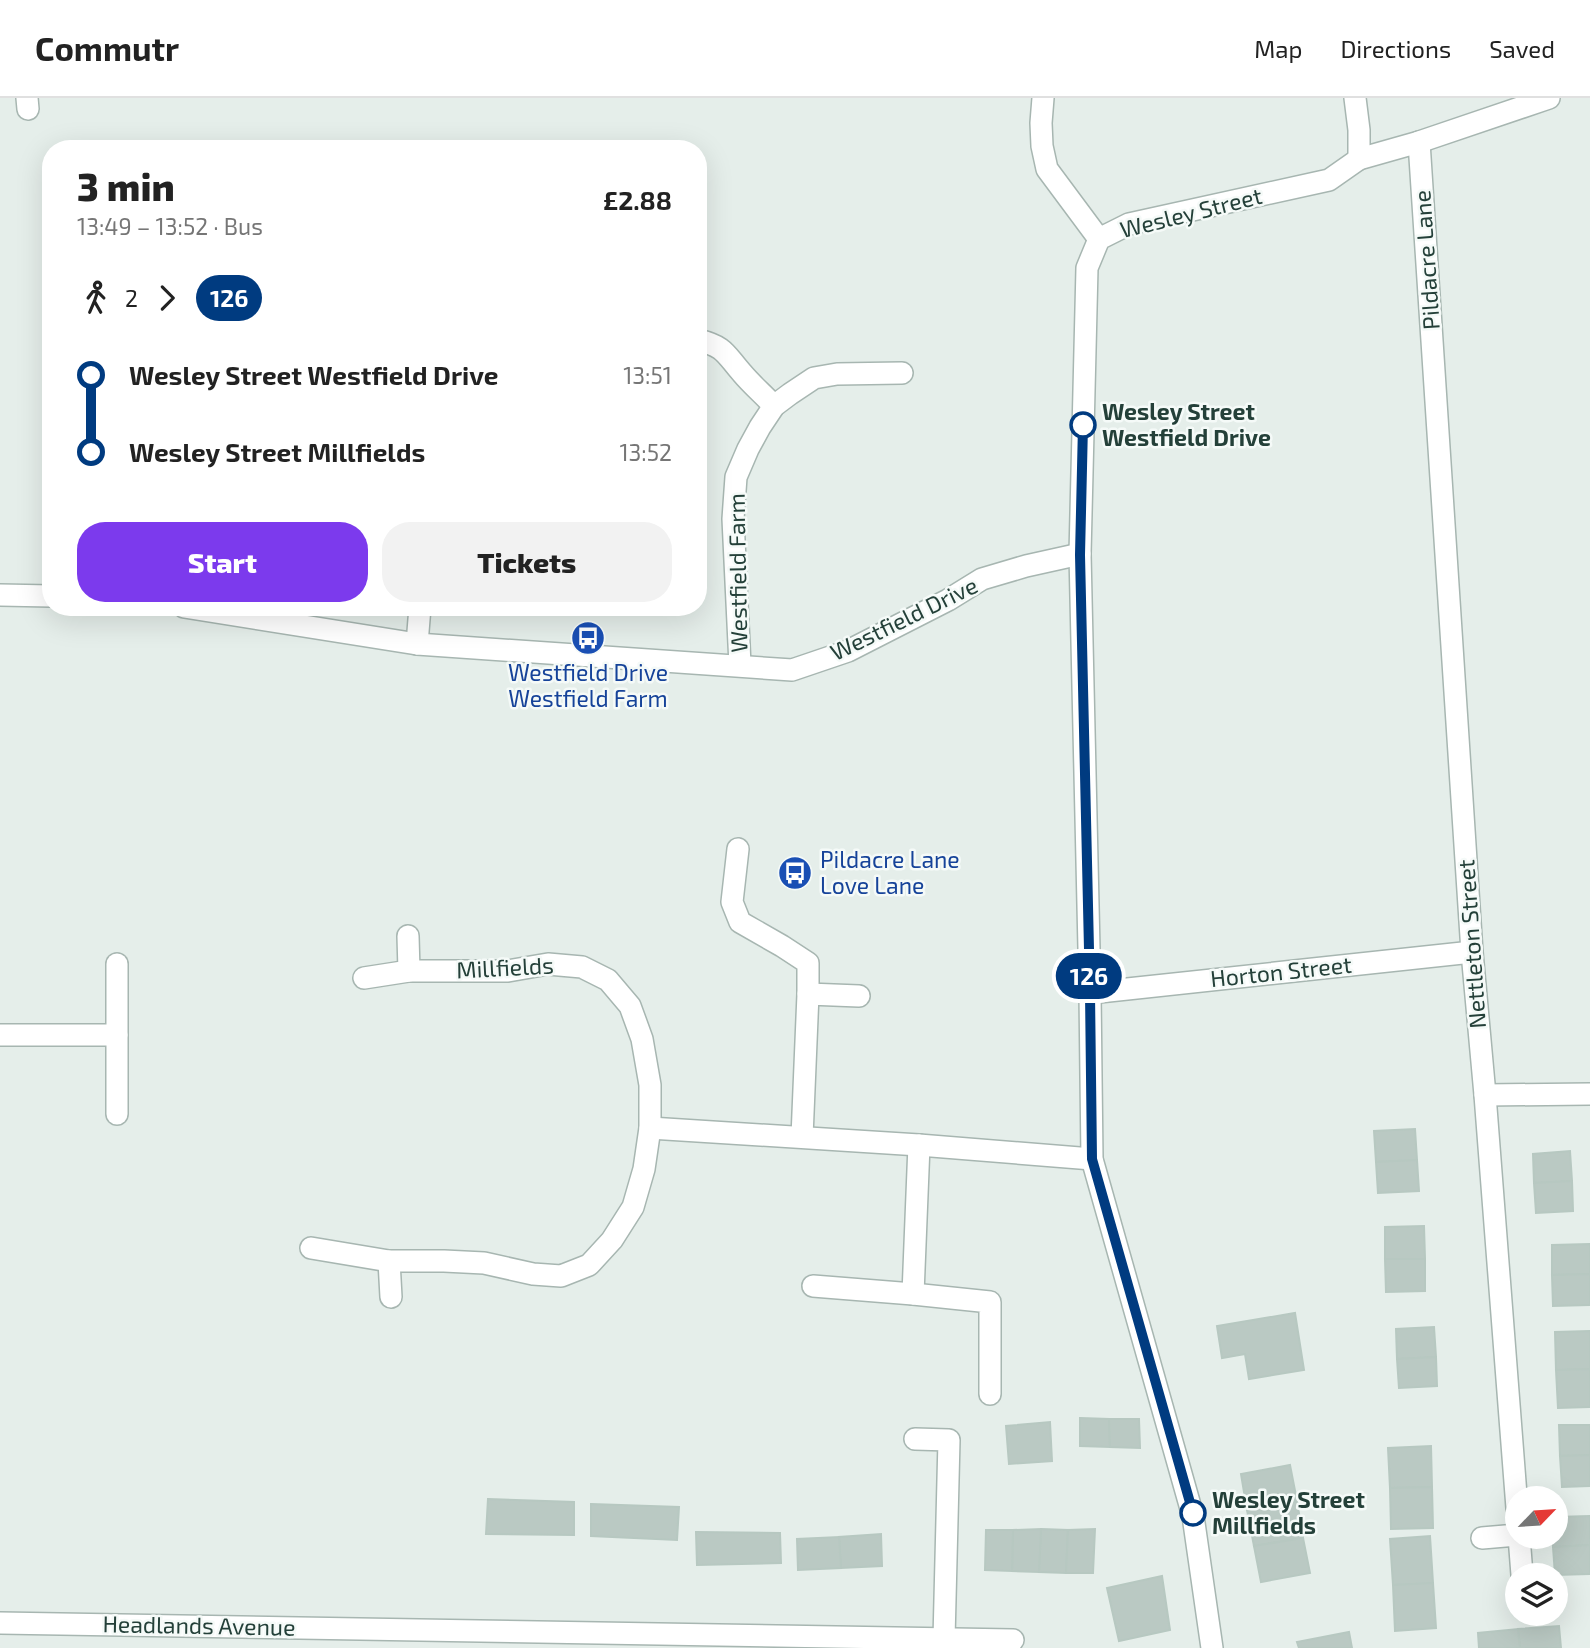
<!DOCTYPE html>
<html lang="en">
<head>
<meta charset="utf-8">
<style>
  :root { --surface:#fff; --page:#f2f2f2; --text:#222; --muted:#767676; --line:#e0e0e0; --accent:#7c3aed }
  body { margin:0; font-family:"Exo 2",sans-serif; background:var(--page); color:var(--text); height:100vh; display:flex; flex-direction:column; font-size:26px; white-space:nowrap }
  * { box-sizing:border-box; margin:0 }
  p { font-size:23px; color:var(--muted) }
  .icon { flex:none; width:38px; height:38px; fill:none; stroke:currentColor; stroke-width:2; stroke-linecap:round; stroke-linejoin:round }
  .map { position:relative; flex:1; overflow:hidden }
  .panel { position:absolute; left:42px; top:42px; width:665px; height:476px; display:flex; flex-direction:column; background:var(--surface); border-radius:28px; box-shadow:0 7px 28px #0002 }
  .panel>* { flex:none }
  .badge { padding:0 14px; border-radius:23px; font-size:24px; line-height:46px }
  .needle { width:46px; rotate:65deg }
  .fabs { position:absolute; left:1505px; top:1388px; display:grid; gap:14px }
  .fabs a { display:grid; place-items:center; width:63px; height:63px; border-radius:50%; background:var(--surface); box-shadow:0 7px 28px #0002; font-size:35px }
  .map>.badge { position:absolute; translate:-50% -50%; box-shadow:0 0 0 4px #fff }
  .legs { display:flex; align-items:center; gap:10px; height:77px; padding:0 35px; font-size:23px }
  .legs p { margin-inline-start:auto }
  .head { display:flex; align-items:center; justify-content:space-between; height:119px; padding:0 35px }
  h1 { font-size:38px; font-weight:800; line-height:52px }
  .cta { display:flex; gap:14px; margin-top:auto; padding:14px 35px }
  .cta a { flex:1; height:80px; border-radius:28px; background:var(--accent); color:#fff; font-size:28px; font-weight:800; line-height:80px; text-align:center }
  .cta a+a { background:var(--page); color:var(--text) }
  ul { padding:0 35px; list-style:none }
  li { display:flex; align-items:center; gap:24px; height:77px; font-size:26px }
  li i { display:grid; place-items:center; width:10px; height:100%; margin:0 9px; background:currentColor }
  li i::after { content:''; width:18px; height:18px; margin:-9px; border:5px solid; border-radius:50%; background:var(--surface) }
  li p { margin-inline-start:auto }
  li:first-child i { background:linear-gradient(#0000 50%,currentColor 0) }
  li:last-child i { background:linear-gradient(currentColor 50%,#0000 0) }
  header { display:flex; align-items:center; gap:42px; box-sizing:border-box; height:98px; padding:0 35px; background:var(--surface); border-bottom:2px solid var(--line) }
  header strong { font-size:33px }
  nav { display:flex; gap:38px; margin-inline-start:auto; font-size:24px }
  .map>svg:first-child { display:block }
  .building { fill:#bac9c3; stroke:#b7c8c1; stroke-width:2 }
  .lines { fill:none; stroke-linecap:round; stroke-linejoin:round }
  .minor-casing { stroke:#a7b6b1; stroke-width:24 }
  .minor { stroke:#fff; stroke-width:21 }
  .line-1-casing { stroke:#fff; stroke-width:16 }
  .line-1 { stroke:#003b80; stroke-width:10 }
  .stop-1-dot { fill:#fff; stroke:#003b80; stroke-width:3.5 }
  .labels { text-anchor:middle; stroke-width:5; stroke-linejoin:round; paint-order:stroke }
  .street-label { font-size:23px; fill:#244039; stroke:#f5faf8 }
  .stop-label { font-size:23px; font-weight:bold; fill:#244039; stroke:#f5faf8; text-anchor:start }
  .transit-label { font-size:23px; fill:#164399; stroke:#f5faf8 }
</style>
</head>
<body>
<header>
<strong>Commutr</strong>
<nav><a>Map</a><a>Directions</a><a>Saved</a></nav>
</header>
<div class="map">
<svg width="1590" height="1550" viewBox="0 0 1590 1550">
  <rect width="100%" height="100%" fill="#e5eeea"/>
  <g class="building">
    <polygon points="1415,1031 1417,1062 1376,1064 1374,1033"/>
    <polygon points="1570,1053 1572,1083 1534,1085 1533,1056"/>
    <polygon points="1417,1062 1419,1093 1378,1095 1376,1064"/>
    <polygon points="1572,1083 1573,1113 1536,1115 1534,1085"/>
    <polygon points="1424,1128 1425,1161 1385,1161 1385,1129"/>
    <polygon points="1590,1146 1590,1176 1552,1177 1552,1147"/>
    <polygon points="1385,1161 1425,1161 1425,1193 1386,1194"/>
    <polygon points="1590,1176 1590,1207 1553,1208 1552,1177"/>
    <polygon points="1295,1215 1304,1272 1249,1281 1245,1256 1222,1260 1217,1228"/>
    <polygon points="1434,1229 1436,1259 1397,1261 1396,1231"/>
    <polygon points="1590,1233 1590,1271 1556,1272 1555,1234"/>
    <polygon points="1436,1259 1437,1288 1399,1290 1397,1261"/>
    <polygon points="1590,1271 1590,1309 1558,1310 1556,1272"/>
    <polygon points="1080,1320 1109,1321 1110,1349 1080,1348"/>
    <polygon points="1109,1321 1139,1321 1140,1350 1110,1349"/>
    <polygon points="1050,1324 1052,1363 1009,1366 1006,1328"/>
    <polygon points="1559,1327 1590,1327 1590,1357 1560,1358"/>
    <polygon points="1431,1348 1432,1389 1390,1390 1388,1350"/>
    <polygon points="1590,1357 1590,1388 1562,1389 1560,1358"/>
    <polygon points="1290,1367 1297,1403 1247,1412 1241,1376"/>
    <polygon points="1432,1389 1433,1430 1391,1431 1390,1390"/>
    <polygon points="488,1401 574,1404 574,1437 486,1436"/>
    <polygon points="1297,1403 1303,1440 1254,1448 1247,1412"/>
    <polygon points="591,1406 679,1409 677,1442 591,1438"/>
    <polygon points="1590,1418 1590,1447 1553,1449 1553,1438 1556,1438 1556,1419"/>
    <polygon points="1041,1431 1068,1432 1066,1475 1039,1474"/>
    <polygon points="1041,1431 1039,1474 1012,1473 1013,1432"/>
    <polygon points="1095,1431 1093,1475 1066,1475 1068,1432"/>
    <polygon points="986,1432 1013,1432 1012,1473 985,1472"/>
    <polygon points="696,1434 780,1435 781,1465 697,1467"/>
    <polygon points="881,1436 882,1468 841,1470 839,1439"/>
    <polygon points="1430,1438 1433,1485 1393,1487 1390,1441"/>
    <polygon points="839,1439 841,1470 798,1472 797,1441"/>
    <polygon points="1303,1440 1310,1475 1261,1484 1254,1448"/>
    <polygon points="1590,1447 1590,1476 1555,1477 1553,1449"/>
    <polygon points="1162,1478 1170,1532 1119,1543 1107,1490"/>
    <polygon points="1433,1485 1436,1530 1395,1533 1393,1487"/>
    <polygon points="1559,1528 1561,1550 1520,1550 1518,1531"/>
    <polygon points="1518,1531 1520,1550 1479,1550 1478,1535"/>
    <polygon points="1349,1534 1352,1550 1299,1550 1297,1544"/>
  </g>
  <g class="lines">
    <g class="minor-casing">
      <g id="minor">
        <polyline points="27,0 28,11"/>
        <polyline points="1043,0 1041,25 1042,48 1047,71 1099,141"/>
        <polyline points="1355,0 1359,32 1359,61"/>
        <polyline points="1419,44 1472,854 1485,997 1517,1410"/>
        <path d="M698 242C726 249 725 256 742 275 752 287 764 297 774 308"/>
        <polyline points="0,497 51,498"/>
        <polyline points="184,509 417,546 792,572 848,553 948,502 982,481 1026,468 1080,456"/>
        <polyline points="417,546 420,509"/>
        <polyline points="740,567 733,421 736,379 748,351 760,329 774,308 790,296 814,280 837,276 902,275"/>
        <polyline points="738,751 732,804 740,824 782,848 808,865 808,896"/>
        <polyline points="408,838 409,873"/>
        <polyline points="1090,895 1472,854"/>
        <polyline points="0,937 117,937"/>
        <polyline points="1485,997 1590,996"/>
        <polyline points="117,1016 117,866"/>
        <polyline points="650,1030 919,1047 1092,1061"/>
        <polyline points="802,1039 808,896 859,898"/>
        <polyline points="311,1150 389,1163 444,1163 484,1165 533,1176 561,1178 589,1167 612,1142 633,1109 644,1071 650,1030 650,987 642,941 630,908 608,882 582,869 548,866 508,873 409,873 364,880"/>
        <polyline points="389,1163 391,1199"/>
        <polyline points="813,1188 913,1196 990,1204 990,1296"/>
        <polyline points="913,1196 919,1047"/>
        <polyline points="915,1341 949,1342 944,1541"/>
        <polyline points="1519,1438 1522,1477"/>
        <polyline points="1482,1440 1517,1437"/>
        <polyline points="0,1525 1013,1542"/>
        <polyline points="1212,1550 1193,1418 1092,1061 1090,895 1080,456 1087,170 1099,141 1129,126 1329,82 1359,61 1419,44 1549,0"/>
      </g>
    </g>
    <use href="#minor" class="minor"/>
  </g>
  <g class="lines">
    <g class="line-1-casing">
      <polyline id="line-1" points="1083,327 1080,457 1090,895 1092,1061 1193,1415"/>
    </g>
    <use href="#line-1" class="line-1"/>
  </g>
  <defs>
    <g id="bus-disc" transform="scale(1.75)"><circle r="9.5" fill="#1a4fb4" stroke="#f5faf8"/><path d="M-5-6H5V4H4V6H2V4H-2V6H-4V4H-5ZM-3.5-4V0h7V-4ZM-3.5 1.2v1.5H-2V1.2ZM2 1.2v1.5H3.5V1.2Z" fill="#fff"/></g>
  </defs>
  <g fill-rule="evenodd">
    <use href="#bus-disc" x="588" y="540"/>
    <use href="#bus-disc" x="795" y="775"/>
  </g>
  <g class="stop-1-dot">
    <circle cx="1083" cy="327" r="12"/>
    <circle cx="1193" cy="1415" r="12"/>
  </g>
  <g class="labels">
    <g class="street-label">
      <text transform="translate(1191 115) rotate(-14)" y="8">Wesley Street</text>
      <text transform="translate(1427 162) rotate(-94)" y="8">Pildacre Lane</text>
      <text transform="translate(738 475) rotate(-91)" y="8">Westfield Farm</text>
      <text transform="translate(904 521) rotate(-26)" y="8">Westfield Drive</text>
      <text transform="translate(1472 846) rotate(-94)" y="8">Nettleton Street</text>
      <text transform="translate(505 870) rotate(-3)" y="8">Millfields</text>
      <text transform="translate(1281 874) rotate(-6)" y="8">Horton Street</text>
      <text transform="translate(199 1528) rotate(1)" y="8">Headlands Avenue</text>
    </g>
    <g class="stop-label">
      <text x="1102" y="322">Wesley Street<tspan x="1102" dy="26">Westfield Drive</tspan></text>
      <text x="1212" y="1410">Wesley Street<tspan x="1212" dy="26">Millfields</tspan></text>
    </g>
    <g class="transit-label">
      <text x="588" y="583">Westfield Drive<tspan x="588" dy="26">Westfield Farm</tspan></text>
      <text x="820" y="770" text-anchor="start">Pildacre Lane<tspan x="820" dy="26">Love Lane</tspan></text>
    </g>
  </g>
</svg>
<div class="fabs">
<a><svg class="needle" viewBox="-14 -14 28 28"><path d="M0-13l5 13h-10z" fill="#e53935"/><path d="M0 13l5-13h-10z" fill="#767676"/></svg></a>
<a><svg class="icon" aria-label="layers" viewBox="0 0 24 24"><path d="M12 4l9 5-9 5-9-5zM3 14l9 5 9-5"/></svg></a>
</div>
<b class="badge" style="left:1089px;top:878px;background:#003b80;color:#fff">126</b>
<section class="panel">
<div class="head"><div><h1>3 min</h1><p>13:49 – 13:52 · Bus</p></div><b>£2.88</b></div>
<div class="legs"><svg class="icon" aria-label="walk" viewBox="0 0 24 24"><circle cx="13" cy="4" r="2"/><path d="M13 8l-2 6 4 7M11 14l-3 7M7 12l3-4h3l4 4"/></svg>2<svg class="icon" aria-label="forward" viewBox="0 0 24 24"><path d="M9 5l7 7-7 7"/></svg><b class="badge" style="background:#003b80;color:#fff">126</b></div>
<ul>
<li><i style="color:#003b80"></i><b>Wesley Street Westfield Drive</b><p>13:51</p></li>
<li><i style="color:#003b80"></i><b>Wesley Street Millfields</b><p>13:52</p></li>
</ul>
<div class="cta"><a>Start</a><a>Tickets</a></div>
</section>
</div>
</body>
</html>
